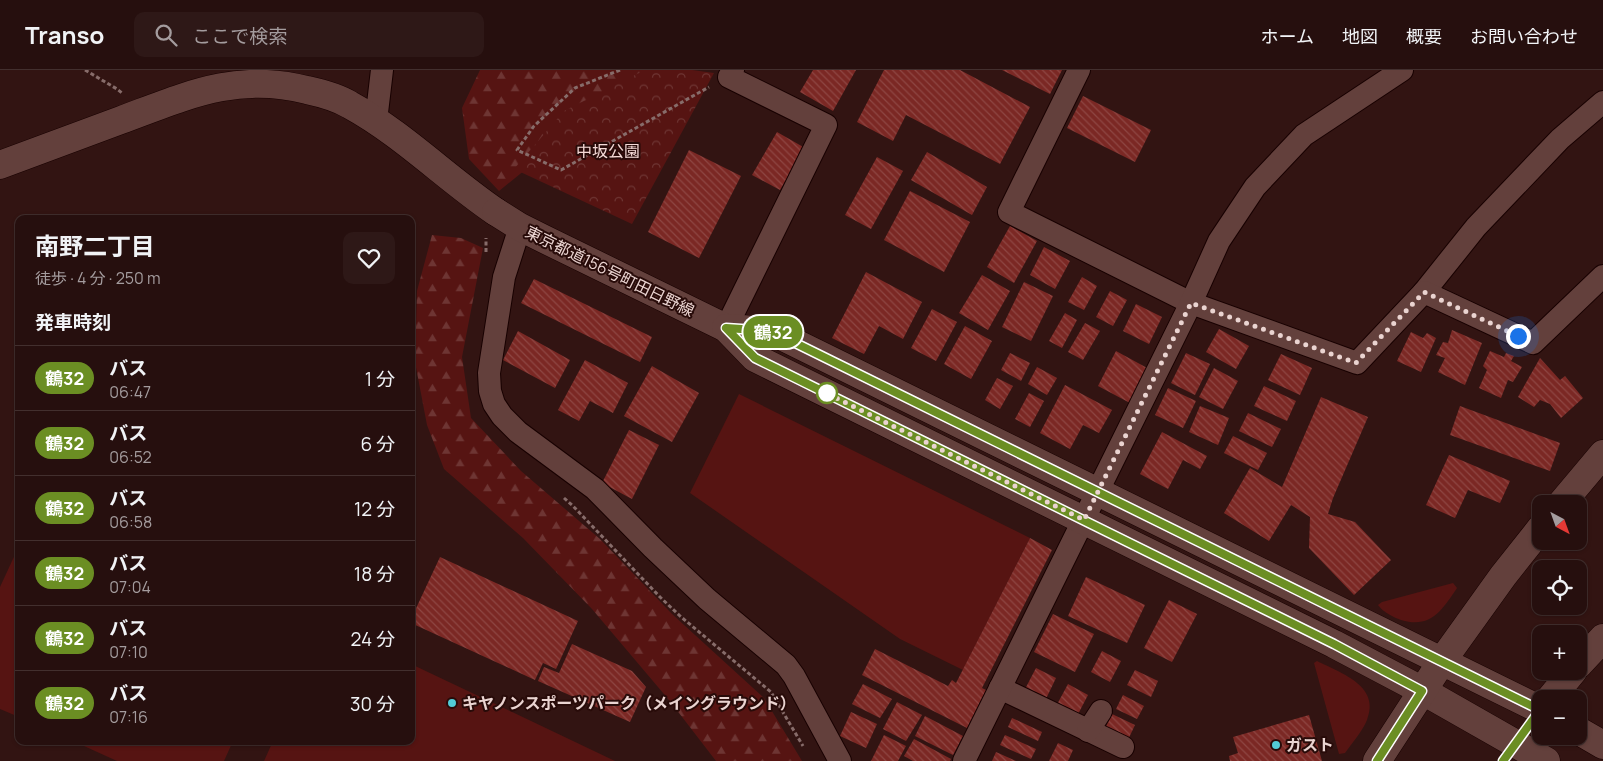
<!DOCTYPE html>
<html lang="ja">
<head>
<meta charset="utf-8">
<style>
  :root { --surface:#260f0e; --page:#2e1817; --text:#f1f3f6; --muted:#a49c9e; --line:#422f2e }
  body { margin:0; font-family:Manrope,"Noto Sans JP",sans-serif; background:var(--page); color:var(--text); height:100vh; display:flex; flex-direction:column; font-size:19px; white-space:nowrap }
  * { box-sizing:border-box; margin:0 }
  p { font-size:16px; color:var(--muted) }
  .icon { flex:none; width:28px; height:28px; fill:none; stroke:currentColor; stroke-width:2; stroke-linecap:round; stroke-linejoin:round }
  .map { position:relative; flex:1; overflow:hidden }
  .drawer { position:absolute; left:15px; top:145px; width:400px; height:530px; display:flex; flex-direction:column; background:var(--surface); border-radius:10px; box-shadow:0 1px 4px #0004,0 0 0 1px var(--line) }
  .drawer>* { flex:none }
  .badge { padding:0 10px; border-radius:16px; font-size:18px; line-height:32px }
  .needle { width:32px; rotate:139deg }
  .tools { position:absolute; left:1532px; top:425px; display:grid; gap:10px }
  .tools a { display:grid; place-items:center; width:55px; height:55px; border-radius:10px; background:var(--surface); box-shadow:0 1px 4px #0004,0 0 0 1px var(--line); font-size:25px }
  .you { position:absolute; width:25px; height:25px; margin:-12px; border:4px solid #fff; border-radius:50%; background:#1a73e8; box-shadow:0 0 0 8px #1a73e833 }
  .map>.badge { position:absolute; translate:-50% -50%; box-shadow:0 0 0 2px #fff }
  h2 { padding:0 20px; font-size:19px; line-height:45px }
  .round { display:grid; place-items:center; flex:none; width:52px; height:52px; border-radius:10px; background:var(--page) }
  .head { display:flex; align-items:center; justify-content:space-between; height:85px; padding:0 20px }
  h1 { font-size:24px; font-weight:700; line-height:38px }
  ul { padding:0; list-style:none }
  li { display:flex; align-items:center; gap:15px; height:65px; padding:0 20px; border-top:1px solid var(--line) }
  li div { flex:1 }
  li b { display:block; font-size:19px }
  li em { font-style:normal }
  li .badge { min-width:55px; font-weight:700; text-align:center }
  header { display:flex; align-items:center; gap:30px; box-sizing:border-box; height:70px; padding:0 25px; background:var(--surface); border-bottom:1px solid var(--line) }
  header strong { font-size:24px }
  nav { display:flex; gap:28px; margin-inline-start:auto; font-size:18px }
  .search { width:350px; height:45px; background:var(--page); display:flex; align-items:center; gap:12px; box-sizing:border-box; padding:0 18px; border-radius:10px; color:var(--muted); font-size:19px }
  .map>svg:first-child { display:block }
  .green { fill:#561412 }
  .forest { fill:url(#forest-firs) }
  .park { fill:url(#park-crowns) }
  .building { fill:url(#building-back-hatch) }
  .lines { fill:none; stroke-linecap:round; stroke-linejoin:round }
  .minor-casing { stroke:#180101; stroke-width:24 }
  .tertiary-casing { stroke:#180101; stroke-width:29 }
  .secondary-casing { stroke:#180101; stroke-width:29 }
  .path { stroke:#876c6a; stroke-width:3; stroke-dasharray:4 2.5; stroke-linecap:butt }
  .minor { stroke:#63403c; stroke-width:22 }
  .tertiary { stroke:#63403c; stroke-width:28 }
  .secondary { stroke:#63403c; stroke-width:28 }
  .line-casing { stroke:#fff; stroke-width:11 }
  .line { stroke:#6b8e23; stroke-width:8 }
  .walk { stroke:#ead4d1; stroke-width:5; stroke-dasharray:0 9 }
  .stop-dot { fill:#fff; stroke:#6b8e23; stroke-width:2.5 }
  .poi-dot { fill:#52ccd6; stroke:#280b09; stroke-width:2 }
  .labels { text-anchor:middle; stroke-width:4; stroke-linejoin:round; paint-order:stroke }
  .park-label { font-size:16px; fill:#f4d9d6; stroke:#280b09 }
  .street-label { font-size:16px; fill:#ead4d1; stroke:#280b09 }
  .poi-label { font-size:16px; font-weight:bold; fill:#ead4d1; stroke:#280b09; text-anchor:start }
</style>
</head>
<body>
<header>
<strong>Transo</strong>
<div class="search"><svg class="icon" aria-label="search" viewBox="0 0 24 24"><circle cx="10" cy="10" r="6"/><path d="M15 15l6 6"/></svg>ここで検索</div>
<nav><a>ホーム</a><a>地図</a><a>概要</a><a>お問い合わせ</a></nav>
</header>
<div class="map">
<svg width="1603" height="691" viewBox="0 0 1603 691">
  <defs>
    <pattern id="forest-firs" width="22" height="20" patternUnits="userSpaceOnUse" patternTransform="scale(1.25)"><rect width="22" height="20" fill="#561412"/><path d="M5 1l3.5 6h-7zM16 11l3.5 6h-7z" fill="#6e3533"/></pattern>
    <pattern id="park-crowns" width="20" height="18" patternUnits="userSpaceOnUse" patternTransform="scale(1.25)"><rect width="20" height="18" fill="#561412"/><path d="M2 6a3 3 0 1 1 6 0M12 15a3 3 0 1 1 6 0" fill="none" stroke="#6e3533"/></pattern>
    <pattern id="building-back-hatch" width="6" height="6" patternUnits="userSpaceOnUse" patternTransform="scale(1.25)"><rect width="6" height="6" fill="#7b2824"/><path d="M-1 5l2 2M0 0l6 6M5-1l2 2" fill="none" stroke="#8e4643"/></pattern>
  </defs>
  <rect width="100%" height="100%" fill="#321412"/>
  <g class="green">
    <polygon points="739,324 1030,468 963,600 900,569 690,423"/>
    <polygon points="19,476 19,647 0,639 0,517"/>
    <path d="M1453 513 1457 518C1442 540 1431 559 1401 550 1393 547 1383 542 1378 535L1382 532Z"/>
    <path d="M1317 591C1341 603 1381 616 1367 650 1362 662 1352 673 1345 683L1339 684 1314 593Z"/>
    <polygon points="411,594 615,691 264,691 273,671 411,671"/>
    <polygon points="73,671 233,671 224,691 117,691"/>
  </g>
  <g class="forest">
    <polygon points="480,0 692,0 676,22 606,34 499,121 469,89 462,38"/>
    <polygon points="432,165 461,168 483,178 462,287 471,348 521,401 600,469 672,544 764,628 802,691 716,691 669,630 592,539 523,468 444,399 427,355 415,292 417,221"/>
  </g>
  <polygon class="park" points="645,0 692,0 714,3 632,154 514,99 564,41"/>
  <g class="building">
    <polygon points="813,0 856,0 833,41 800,22"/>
    <polygon points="884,0 960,0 1030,37 1000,94 906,45 893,71 857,52"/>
    <polygon points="1002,0 1062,0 1050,24"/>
    <polygon points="1083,26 1151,60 1135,92 1067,58"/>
    <polygon points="777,62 805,78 780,120 752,105"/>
    <polygon points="689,80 741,106 699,188 648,162"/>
    <polygon points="927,82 987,117 972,145 911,110"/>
    <polygon points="877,87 903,101 871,159 845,145"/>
    <polygon points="910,121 970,152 944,202 884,170"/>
    <polygon points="1010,156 1037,171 1014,213 987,197"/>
    <polygon points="1044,177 1070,191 1055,219 1030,205"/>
    <polygon points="866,202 922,232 903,269 879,256 864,284 832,268"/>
    <polygon points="982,205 1010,221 988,260 959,243"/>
    <polygon points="1082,207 1097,216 1084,240 1068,232"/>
    <polygon points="534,209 652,267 640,292 521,233"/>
    <polygon points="1024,212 1053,226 1031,271 1002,257"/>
    <polygon points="1110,221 1127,230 1113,256 1096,247"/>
    <polygon points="1136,234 1162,247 1149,274 1123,261"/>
    <polygon points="932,239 957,252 936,291 911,278"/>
    <polygon points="1065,243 1077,250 1062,278 1049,271"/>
    <polygon points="1085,253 1100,261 1083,290 1068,282"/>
    <polygon points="965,256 992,271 971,309 944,294"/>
    <polygon points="1219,259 1249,276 1236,299 1206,282"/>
    <polygon points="1452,260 1482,273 1465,315 1438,302 1445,288 1436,285 1443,272 1448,273"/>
    <polygon points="518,261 570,290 555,318 503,290"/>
    <polygon points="1411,262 1423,268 1427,263 1436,268 1421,302 1397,291"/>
    <polygon points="1116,281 1149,299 1130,333 1098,316"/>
    <polygon points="1490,281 1504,287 1506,283 1514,286 1511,291 1522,297 1513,312 1508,310 1501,328 1479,318 1487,300 1483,296"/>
    <polygon points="1010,283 1030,293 1021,311 1001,300"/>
    <polygon points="1186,283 1210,294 1195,325 1171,313"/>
    <polygon points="1281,284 1312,298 1300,325 1268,310"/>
    <polygon points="1540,288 1560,310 1565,306 1583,328 1561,348 1550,334 1540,330 1534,337 1518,327"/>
    <polygon points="585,290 628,313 613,343 590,331 579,351 558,340"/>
    <polygon points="652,296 699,323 672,372 624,346"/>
    <polygon points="1037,297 1057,308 1047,325 1028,314"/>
    <polygon points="1214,298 1238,311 1223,339 1199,327"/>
    <polygon points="997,308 1013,316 1000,339 985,330"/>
    <polygon points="1065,315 1112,340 1099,363 1083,355 1070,379 1040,363"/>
    <polygon points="1264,316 1296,331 1287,351 1254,336"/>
    <polygon points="1168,318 1196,331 1183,358 1155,345"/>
    <polygon points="1029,323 1044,331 1030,357 1015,349"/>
    <polygon points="1321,327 1368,347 1333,428 1328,444 1355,452 1391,490 1354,525 1309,478 1310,447 1291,435 1269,471 1224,443 1250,398 1282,417"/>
    <polygon points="1200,336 1229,348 1218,375 1189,362"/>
    <polygon points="1460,336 1560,373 1550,401 1450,365"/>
    <polygon points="1248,343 1281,359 1272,377 1239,361"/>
    <polygon points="629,360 659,375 632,429 602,413"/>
    <polygon points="1162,362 1207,386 1200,399 1183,390 1168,419 1140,404"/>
    <polygon points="1233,366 1267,383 1258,400 1224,383"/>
    <polygon points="1449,385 1510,411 1500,433 1468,420 1455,448 1426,435"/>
    <polygon points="1030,468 1052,480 982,618 986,620 967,658 862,605 875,579 948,616 952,610 956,613"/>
    <polygon points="440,487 578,551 556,599 543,593 535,610 411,553 411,549"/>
    <polygon points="1086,507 1145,535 1127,573 1068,546"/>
    <polygon points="1169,530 1197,544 1172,592 1144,578"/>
    <polygon points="1053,544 1094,564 1075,602 1034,582"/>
    <polygon points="572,574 632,601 646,617 630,652 538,611 544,597 559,603"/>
    <polygon points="1102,581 1121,591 1110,612 1091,602"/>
    <polygon points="1036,598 1056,608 1044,633 1023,623"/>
    <polygon points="1135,600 1158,611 1151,627 1127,615"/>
    <polygon points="863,614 892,629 880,648 852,634"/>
    <polygon points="1068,614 1088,625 1075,650 1054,640"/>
    <polygon points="1123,625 1144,636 1137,649 1116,639"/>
    <polygon points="897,632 922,645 906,671 883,659"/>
    <polygon points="851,642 877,654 866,678 840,666"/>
    <polygon points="1112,644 1135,655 1125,676 1102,665"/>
    <polygon points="1309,645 1322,691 1230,691 1229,686 1238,683 1233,667"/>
    <polygon points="925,646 963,666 953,685 915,666"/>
    <polygon points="1012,648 1042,662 1038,671 1008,657"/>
    <polygon points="884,665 906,676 898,691 871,691"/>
    <polygon points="1005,665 1036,679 1031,689 1000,675"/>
    <polygon points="914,669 951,689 950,691 913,691 904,686"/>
    <polygon points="1058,673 1073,680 1068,691 1049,691"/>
    <polygon points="996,682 1016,691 992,691"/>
  </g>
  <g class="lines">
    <g class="minor-casing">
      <g id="minor">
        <polyline points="1079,0 1009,142 1191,233 1357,293 1424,222 1476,157 1560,69 1603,32"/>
        <polyline points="376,51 382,0"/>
        <polyline points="520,157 504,207 489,303 490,321 494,334 502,346 518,362 595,419 653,478 707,529 786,595 794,606 840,691"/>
        <polyline points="1424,222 1533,273 1603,206"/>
        <polyline points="726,258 826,55 729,7 733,0"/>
        <polyline points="1000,618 1123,677"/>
        <polyline points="1088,661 1101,641"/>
        <polyline points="964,691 1191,233 1219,171 1255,117 1304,65 1402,0"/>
      </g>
    </g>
    <g class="tertiary-casing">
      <path id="tertiary" d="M0 95C40 80 80 65 121 50 186 26 236 2 307 20 321 23 337 27 350 35 403 64 446 108 496 142"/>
    </g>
    <g class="secondary-casing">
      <g id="secondary">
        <polyline points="496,142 520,157 544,169 726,258 755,288 1334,574 1423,621 1546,691"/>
        <polyline points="726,258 771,261 1541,640"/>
        <polyline points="1561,434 1603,384"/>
        <polyline points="1579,594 1603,568"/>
        <polyline points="1550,629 1573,601"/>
        <polyline points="1579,661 1603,675"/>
        <polyline points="1377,691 1442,591 1503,506 1541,458"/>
      </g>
    </g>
    <g class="path">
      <polyline points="85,0 117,19 122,23"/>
      <polyline points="620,0 575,18 534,56 517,80 561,100 709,17"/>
      <polyline points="486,182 486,168"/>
      <polyline points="564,428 573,436 660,527 680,546 771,622 803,676"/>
    </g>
    <use href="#minor" class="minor"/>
    <use href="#tertiary" class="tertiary"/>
    <use href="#secondary" class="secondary"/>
  </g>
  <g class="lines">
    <g class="line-casing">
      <polyline id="line" points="1377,691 1422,621 1334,574 755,288 726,258 771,261 1540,640 1503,691"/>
    </g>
    <use href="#line" class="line"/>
    <polyline class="walk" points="827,323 824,322 1084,450 1191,233 1356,293 1424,222 1518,266"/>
  </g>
  <circle class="stop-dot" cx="827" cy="323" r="10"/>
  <g class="poi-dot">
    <circle cx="452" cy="633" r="5"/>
    <circle cx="1276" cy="675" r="5"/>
  </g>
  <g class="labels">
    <g class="park-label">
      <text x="608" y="87">中坂公園</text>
    </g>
    <g class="street-label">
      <text transform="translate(610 201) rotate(26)" y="6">東京都道156号町田日野線</text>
    </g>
    <g class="poi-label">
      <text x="462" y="639">キヤノンスポーツパーク（メイングラウンド）</text>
      <text x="1286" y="681">ガスト</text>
    </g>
  </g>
</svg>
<div class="tools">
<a><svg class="needle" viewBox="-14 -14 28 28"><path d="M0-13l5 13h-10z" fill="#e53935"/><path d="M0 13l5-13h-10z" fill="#a49c9e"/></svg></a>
<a><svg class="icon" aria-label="locate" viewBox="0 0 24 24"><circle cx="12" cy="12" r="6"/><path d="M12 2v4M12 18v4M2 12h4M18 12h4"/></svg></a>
<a>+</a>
<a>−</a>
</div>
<div class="you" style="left:1518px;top:266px"></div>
<b class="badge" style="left:773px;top:262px;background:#6b8e23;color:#fff">鶴32</b>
<section class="drawer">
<div class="head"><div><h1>南野二丁目</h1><p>徒歩 · 4 分 · 250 m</p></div><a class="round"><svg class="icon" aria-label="heart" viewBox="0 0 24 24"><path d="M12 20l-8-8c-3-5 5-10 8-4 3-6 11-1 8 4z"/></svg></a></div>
<h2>発車時刻</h2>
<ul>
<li><span class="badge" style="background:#6b8e23;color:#fff">鶴32</span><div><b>バス</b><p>06:47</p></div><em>1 分</em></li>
<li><span class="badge" style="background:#6b8e23;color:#fff">鶴32</span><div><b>バス</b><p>06:52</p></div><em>6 分</em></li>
<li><span class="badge" style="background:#6b8e23;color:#fff">鶴32</span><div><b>バス</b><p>06:58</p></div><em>12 分</em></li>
<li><span class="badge" style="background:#6b8e23;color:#fff">鶴32</span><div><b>バス</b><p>07:04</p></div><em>18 分</em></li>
<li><span class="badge" style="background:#6b8e23;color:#fff">鶴32</span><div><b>バス</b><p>07:10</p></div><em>24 分</em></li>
<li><span class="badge" style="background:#6b8e23;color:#fff">鶴32</span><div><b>バス</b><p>07:16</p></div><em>30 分</em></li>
</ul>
</section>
</div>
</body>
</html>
